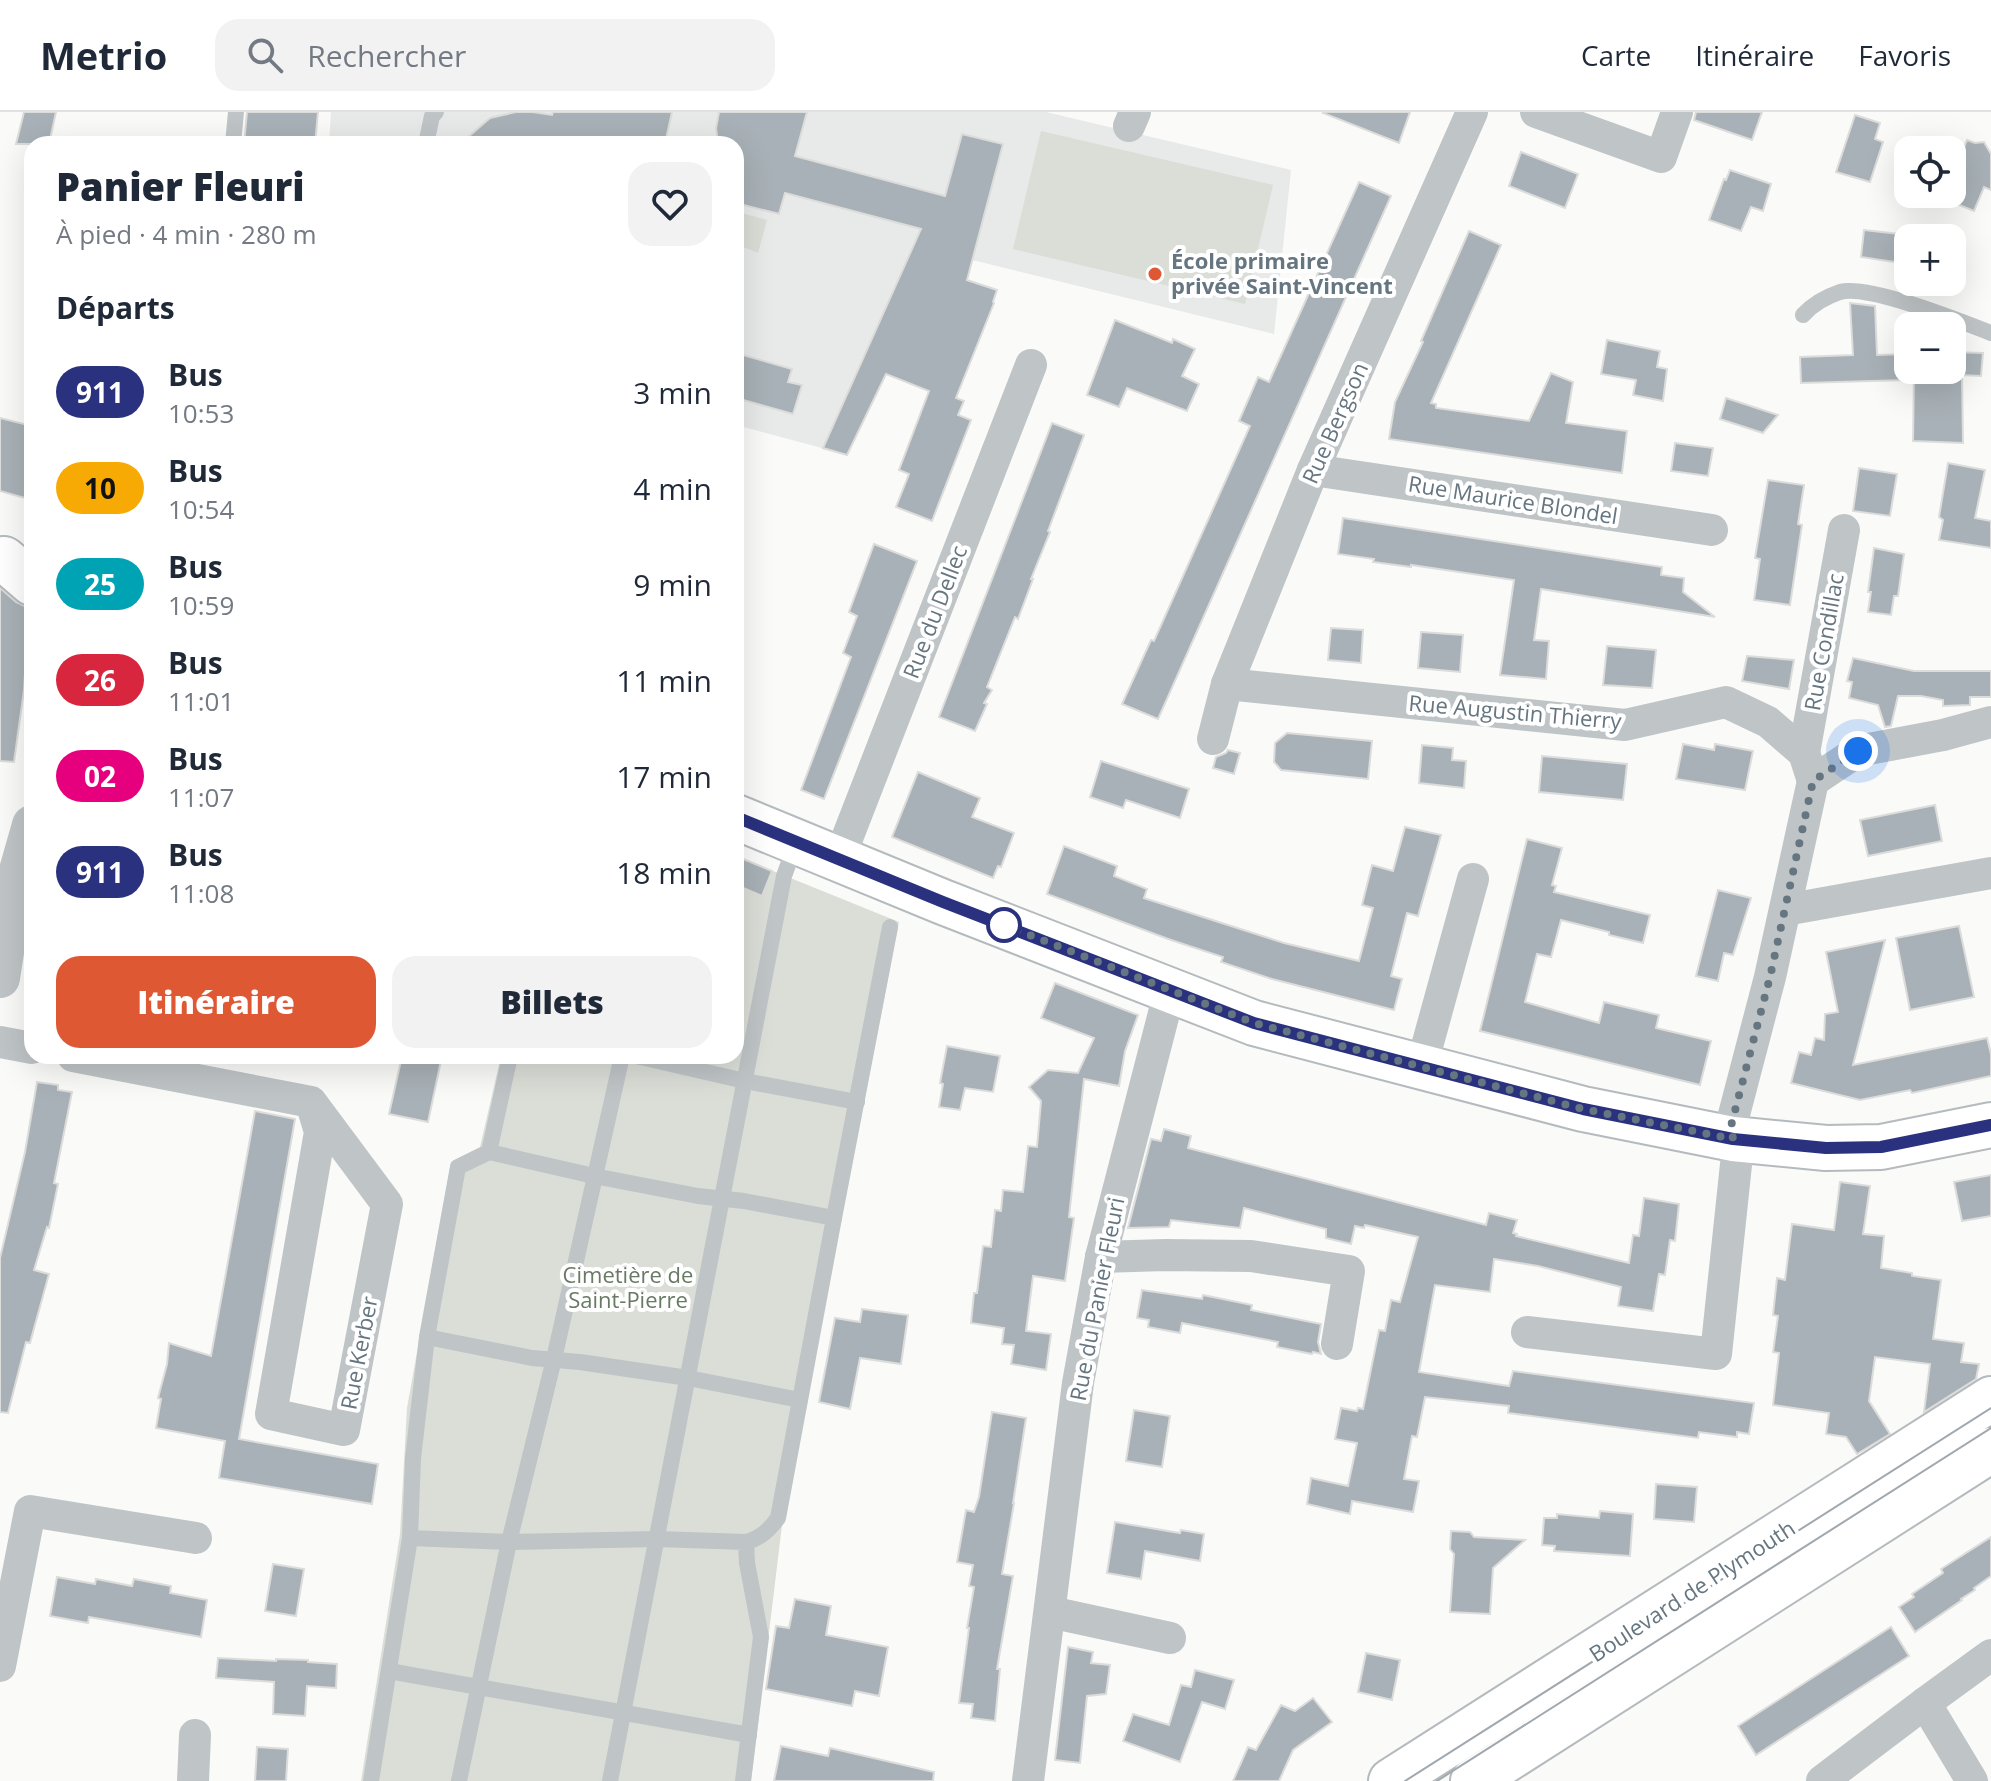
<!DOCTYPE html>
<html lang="fr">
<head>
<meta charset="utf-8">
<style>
  :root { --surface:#fff; --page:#f2f2f3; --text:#1f2937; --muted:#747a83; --line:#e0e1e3; --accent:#de5834 }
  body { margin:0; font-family:"Open Sans",sans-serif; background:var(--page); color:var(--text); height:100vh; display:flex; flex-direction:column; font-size:30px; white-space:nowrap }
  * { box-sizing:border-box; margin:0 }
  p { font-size:26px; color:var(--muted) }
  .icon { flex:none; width:44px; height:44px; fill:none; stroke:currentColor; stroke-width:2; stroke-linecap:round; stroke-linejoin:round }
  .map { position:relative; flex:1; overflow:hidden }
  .drawer { position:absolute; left:24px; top:24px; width:720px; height:928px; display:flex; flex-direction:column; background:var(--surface); border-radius:24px; box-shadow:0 8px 32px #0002 }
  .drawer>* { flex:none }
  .badge { padding:0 16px; border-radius:26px; font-size:28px; line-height:52px }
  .controls { position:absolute; left:1894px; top:24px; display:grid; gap:16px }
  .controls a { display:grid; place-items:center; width:72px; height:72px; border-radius:16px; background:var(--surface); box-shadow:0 8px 32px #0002; font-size:40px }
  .you { position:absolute; width:40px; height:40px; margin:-20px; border:6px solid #fff; border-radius:50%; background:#1a73e8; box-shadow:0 0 0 12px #1a73e833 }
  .map>.badge { position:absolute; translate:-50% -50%; box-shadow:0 0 0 4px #fff }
  h2 { padding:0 32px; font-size:30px; line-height:72px }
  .round { display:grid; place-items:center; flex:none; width:84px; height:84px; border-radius:24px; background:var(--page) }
  .headline { display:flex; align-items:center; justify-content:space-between; height:136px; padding:0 32px }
  h1 { font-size:38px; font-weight:800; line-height:60px }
  .action { display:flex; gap:16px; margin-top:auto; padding:16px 32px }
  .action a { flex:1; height:92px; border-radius:24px; background:var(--accent); color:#fff; font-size:32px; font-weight:800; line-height:92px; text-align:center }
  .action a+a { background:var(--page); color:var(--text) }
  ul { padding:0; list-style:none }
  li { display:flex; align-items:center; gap:24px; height:96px; padding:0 32px }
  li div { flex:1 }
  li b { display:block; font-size:30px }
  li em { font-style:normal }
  li .badge { min-width:88px; font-weight:700; text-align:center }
  header { display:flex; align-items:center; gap:48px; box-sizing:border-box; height:112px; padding:0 40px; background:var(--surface); border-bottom:2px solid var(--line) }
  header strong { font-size:38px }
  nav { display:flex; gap:44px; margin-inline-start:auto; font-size:28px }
  .search { width:560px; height:72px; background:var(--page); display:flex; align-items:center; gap:20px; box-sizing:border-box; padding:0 28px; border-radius:24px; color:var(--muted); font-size:30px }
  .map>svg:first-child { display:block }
  .built { fill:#e8e9e9 }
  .green { fill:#daded7 }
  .building { fill:#a8b1b7; stroke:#dcdcda; stroke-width:2 }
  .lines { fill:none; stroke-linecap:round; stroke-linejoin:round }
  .secondary-casing { stroke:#b4babe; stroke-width:48 }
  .service { stroke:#bfc4c7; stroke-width:16 }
  .minor { stroke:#bfc4c7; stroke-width:32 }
  .tertiary { stroke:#bfc4c7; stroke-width:40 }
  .secondary { stroke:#fff; stroke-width:44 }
  .tram { stroke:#a1a8ae; stroke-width:2 }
  .line-casing { stroke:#fff; stroke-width:18 }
  .line { stroke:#2a317e; stroke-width:12 }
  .walk { stroke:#667681; stroke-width:8; stroke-dasharray:0 14.4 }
  .poi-dot { fill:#de5834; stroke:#fff; stroke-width:3 }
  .stop-dot { fill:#fff; stroke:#2a317e; stroke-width:4 }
  .labels { text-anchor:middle; stroke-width:8; stroke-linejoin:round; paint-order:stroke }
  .poi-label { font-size:22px; font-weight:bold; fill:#667681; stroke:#fff; text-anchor:start }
  .street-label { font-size:22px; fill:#667681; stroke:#fff }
  .park-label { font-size:22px; fill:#687a64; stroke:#fff }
</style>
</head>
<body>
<header>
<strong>Metrio</strong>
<div class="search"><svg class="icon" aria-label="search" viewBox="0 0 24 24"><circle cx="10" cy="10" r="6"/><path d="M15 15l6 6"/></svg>Rechercher</div>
<nav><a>Carte</a><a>Itinéraire</a><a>Favoris</a></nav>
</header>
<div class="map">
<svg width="1991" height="1669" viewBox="0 0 1991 1669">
  <rect width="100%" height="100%" fill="#fafaf8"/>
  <polygon class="built" points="331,0 1046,0 1291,58 1274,222 960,145 922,180 848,343 736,313 736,32 329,32"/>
  <g class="green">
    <polygon points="1041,19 1273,73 1245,192 1013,137"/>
    <polygon points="738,100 767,108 758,141 736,132"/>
    <polygon points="736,744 899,810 782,1413 751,1669 361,1669 400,1422 407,1296 451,1050 480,1035 501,944 736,944"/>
  </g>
  <g class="building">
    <polygon points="24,0 56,0 49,32 16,32"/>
    <polygon points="247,0 318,0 315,32 244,32"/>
    <polygon points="516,0 533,0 552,3 553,0 672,0 665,32 460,32 490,6"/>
    <polygon points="719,0 807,0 795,44 945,84 962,22 1003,32 967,168 997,178 993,190 994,191 956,286 964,289 958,303 971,308 932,409 896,395 909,362 899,358 929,279 886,262 847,343 823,336 921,117 785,81 779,102 736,91 736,32 718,32 716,16"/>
    <polygon points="1324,0 1410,0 1399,31 1323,1"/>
    <polygon points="1696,0 1762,0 1752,28 1694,8"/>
    <polygon points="1855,3 1880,11 1875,27 1883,30 1870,70 1836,60"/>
    <polygon points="1967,28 1975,31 1984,30 1991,42 1991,78 1984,75 1974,99 1952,90 1952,63"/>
    <polygon points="1521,40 1578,62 1565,96 1509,74"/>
    <polygon points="1730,58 1771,72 1763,99 1751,95 1741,119 1709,108 1724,67 1726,68"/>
    <polygon points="1359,70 1391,84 1158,607 1122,592 1151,528 1154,529 1250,314 1239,309 1258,265 1269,270"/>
    <polygon points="1864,118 1908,123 1908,152 1861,145"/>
    <polygon points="1469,119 1501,133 1431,291 1436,292 1436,296 1529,309 1551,261 1573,270 1566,311 1627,319 1622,361 1389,327 1395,290 1423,230 1421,229"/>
    <polygon points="1850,191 1875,194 1877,243 1908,242 1908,268 1801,271 1800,245 1853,243"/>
    <polygon points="1115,208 1172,231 1173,227 1195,237 1182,264 1199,272 1187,299 1127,276 1119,295 1087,283"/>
    <polygon points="1607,228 1660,239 1657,255 1667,257 1663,289 1633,283 1636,268 1601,262"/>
    <polygon points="1952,240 1983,241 1981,264 1962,263 1963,331 1913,329 1914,258 1952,258"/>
    <polygon points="736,241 792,257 788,270 802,273 793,302 736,286"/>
    <polygon points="1726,286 1778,303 1763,321 1720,307"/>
    <polygon points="0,306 32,314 32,361 25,386 0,379"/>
    <polygon points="1052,311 1084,323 1048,419 1050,420 1031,467 1033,467 1018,507 1015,505 987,575 992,578 984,591 987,592 975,619 939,605"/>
    <polygon points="1675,331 1713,336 1708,364 1671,359"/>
    <polygon points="1948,351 1985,358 1975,406 1991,409 1991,436 1939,428 1943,408 1939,405"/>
    <polygon points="1859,356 1897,362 1890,404 1853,399"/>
    <polygon points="1768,368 1804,373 1798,412 1802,413 1790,493 1754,488 1760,447 1755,446"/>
    <polygon points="1343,406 1662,455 1661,463 1684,466 1683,480 1715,505 1541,477 1534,528 1549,529 1546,567 1500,563 1514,468 1411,453 1411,455 1373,450 1374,447 1338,442"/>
    <polygon points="874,432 917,449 824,687 801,678 851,545 843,541 857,504 849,500"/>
    <polygon points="1874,436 1904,442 1898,484 1894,484 1891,503 1868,500 1871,480 1868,480"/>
    <polygon points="0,476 16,490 29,496 24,578 14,650 0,649"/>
    <polygon points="1331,516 1363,518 1361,551 1328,548"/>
    <polygon points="1421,520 1463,523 1460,560 1418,556"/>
    <polygon points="1607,534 1656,538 1652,576 1603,573"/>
    <polygon points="1747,544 1794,548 1789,577 1742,569"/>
    <polygon points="1853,546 1914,559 1991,559 1991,585 1970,585 1970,593 1943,594 1943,588 1921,584 1898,584 1891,614 1885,615 1878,593 1849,586 1852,570 1847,569"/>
    <polygon points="1287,621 1372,629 1368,667 1281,658 1274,650 1275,631"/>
    <polygon points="1683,632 1714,638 1715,632 1753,639 1745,678 1676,667"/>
    <polygon points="1422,633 1453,636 1452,648 1466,649 1464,676 1419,671"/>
    <polygon points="1228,638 1240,641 1234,662 1213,656 1216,645 1226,641"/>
    <polygon points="1542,644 1627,652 1623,688 1539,680"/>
    <polygon points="1101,649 1189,677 1180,706 1126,688 1123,696 1090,685"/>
    <polygon points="918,660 980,686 972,705 1014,721 1001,755 998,754 993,766 892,725"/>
    <polygon points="1935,693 1942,729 1868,744 1860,708"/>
    <polygon points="1405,715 1441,723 1418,804 1407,801 1391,864 1402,867 1394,898 1272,867 1221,850 1223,845 1171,828 1047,782 1064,734 1117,754 1114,764 1147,777 1144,786 1284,831 1359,849 1373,796 1362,793 1372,753 1393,759"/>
    <polygon points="1527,727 1562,736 1552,773 1556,774 1554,780 1650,803 1643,831 1609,823 1609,820 1561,808 1551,845 1537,842 1525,890 1599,911 1604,890 1659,903 1656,916 1711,929 1700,973 1480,919"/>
    <polygon points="736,744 772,759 762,784 736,773"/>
    <polygon points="1718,778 1751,786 1733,843 1724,841 1718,869 1696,864"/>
    <polygon points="1959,814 1974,885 1910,898 1896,826"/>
    <polygon points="1885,828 1853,953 1987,926 1991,942 1991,964 1912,981 1910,978 1860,988 1791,971 1799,940 1811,943 1815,926 1824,928 1825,902 1838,900 1826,840"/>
    <polygon points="1055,871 1138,903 1125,939 1119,974 1084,967 1069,1105 1074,1106 1065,1169 1033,1164 1026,1219 1051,1222 1046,1258 1011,1252 1014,1233 1002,1232 1004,1216 971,1211 974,1181 977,1181 983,1134 991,1135 995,1098 1001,1099 1003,1078 1023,1080 1028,1034 1037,1035 1041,989 1029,975 1048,958 1078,961 1094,926 1041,906"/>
    <polygon points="947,934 1000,944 993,980 965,976 960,998 939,995 943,972 940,971"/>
    <polygon points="402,944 442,944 428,1010 389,1002"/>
    <polygon points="37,970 58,973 58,978 72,980 54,1071 58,1072 49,1116 47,1115 34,1158 49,1162 30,1231 26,1230 8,1301 0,1300 0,1146 25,1040"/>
    <polygon points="255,999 295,1007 239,1327 378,1352 372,1392 219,1366 225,1329 156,1316 161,1287 158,1286 167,1252 169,1231 211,1244"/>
    <polygon points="1164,1017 1191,1024 1188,1036 1486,1113 1489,1101 1517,1108 1513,1121 1517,1122 1516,1124 1629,1151 1633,1123 1639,1124 1644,1086 1679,1092 1675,1129 1670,1128 1665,1163 1659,1162 1653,1199 1618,1194 1621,1175 1538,1154 1494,1147 1490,1180 1435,1173 1419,1260 1509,1274 1513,1259 1754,1291 1749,1322 1737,1320 1737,1325 1699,1320 1698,1326 1508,1301 1509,1294 1425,1285 1417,1325 1412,1324 1404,1367 1419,1369 1413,1400 1352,1389 1350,1402 1307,1392 1311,1366 1348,1374 1357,1331 1335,1327 1341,1296 1357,1299 1358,1296 1363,1297 1379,1218 1385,1219 1391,1188 1400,1190 1418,1125 1365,1113 1364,1116 1355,1114 1351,1132 1326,1126 1326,1117 1244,1096 1240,1116 1171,1108 1169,1115 1128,1116 1151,1027 1161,1029"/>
    <polygon points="1991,1063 1991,1104 1962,1109 1954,1070"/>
    <polygon points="1840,1070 1870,1074 1863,1122 1884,1124 1881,1156 1912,1161 1912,1164 1941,1168 1933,1227 1964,1231 1961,1250 1979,1252 1976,1267 1924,1300 1930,1252 1875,1245 1869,1289 1890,1322 1857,1342 1846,1325 1826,1322 1829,1301 1773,1293 1779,1241 1773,1240 1778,1204 1773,1203 1777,1166 1785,1168 1792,1112 1834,1118"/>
    <polygon points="1142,1178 1202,1187 1203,1183 1252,1193 1251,1198 1321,1212 1318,1230 1321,1242 1313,1240 1312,1242 1277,1235 1278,1230 1182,1211 1180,1221 1148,1215 1149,1208 1137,1206"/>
    <polygon points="862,1197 908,1203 901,1252 860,1246 850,1297 819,1290 835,1206 860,1210"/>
    <polygon points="1134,1298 1170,1304 1162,1355 1126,1349"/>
    <polygon points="992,1300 1026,1306 1013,1391 1014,1391 1002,1462 1013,1464 997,1557 1000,1557 995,1609 971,1606 973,1592 959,1591 969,1516 967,1516 974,1475 969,1474 973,1453 957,1450 966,1398 974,1400 979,1385"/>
    <polygon points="1656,1372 1697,1375 1694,1410 1654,1407"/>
    <polygon points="1600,1399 1633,1402 1630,1444 1554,1439 1555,1434 1542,1433 1544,1406 1557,1406 1557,1402 1599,1406"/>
    <polygon points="1115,1410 1180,1421 1181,1418 1204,1422 1200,1449 1145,1439 1141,1467 1107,1461"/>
    <polygon points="1451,1419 1470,1420 1474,1425 1525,1428 1493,1456 1490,1502 1450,1500 1454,1442 1450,1437"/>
    <polygon points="1991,1425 1991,1464 1974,1476 1975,1478 1961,1487 1962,1488 1915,1520 1899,1495 1914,1485 1912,1482 1943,1461 1941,1457"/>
    <polygon points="273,1452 304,1457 296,1504 265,1499"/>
    <polygon points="57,1465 95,1472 96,1467 132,1474 134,1467 171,1474 170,1481 207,1488 201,1525 89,1505 88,1511 50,1504"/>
    <polygon points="795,1487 831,1494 826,1523 888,1535 879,1584 855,1579 852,1594 766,1577 776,1514 789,1516"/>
    <polygon points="1891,1515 1909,1544 1756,1643 1738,1614"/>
    <polygon points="1068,1535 1093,1540 1091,1551 1110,1553 1106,1582 1087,1584 1080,1651 1055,1648"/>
    <polygon points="1366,1541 1400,1548 1392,1588 1358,1580"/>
    <polygon points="218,1546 276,1549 276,1547 308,1548 308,1550 337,1552 336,1576 307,1574 305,1604 273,1602 274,1570 216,1566"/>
    <polygon points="1195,1558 1234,1568 1225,1597 1202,1590 1180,1650 1123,1629 1133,1602 1169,1613 1181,1573 1191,1575"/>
    <polygon points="1313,1586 1332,1610 1293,1638 1279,1669 1233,1669 1248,1635 1256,1638 1281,1593 1295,1599"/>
    <polygon points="781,1634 828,1644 830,1636 934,1660 933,1669 774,1669"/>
    <polygon points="257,1635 288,1637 286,1669 255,1669"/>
  </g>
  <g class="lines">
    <g class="secondary-casing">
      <g id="secondary">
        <polyline points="4,447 32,471"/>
        <polyline points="736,705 943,790 1254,911 1583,997 1733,1027 1826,1036 1881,1035 1991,1013"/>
        <polyline points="1391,1669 1991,1287"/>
        <polyline points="1473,1669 1991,1338"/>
      </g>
    </g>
    <g class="service">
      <polyline points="233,32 236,0"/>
      <polyline points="352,32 354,32"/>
      <polyline points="426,32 432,4 436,0"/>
      <path d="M1803 203C1813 192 1825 185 1840 180 1868 172 1960 209 1991 221"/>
      <polyline points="636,944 745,969 857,990"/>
      <path d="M489 1040 594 1064 698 1084 744 1089 834 1106 778 1406C769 1418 761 1426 746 1430"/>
      <polyline points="834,1106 890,815"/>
      <polyline points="427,1225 532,1246 580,1250 688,1266 800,1288"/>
      <polyline points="410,1426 509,1430 657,1427 746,1430 747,1451 761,1525 743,1669"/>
      <polyline points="389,1559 749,1623"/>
      <polyline points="371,1669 410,1426 413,1346 427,1225 458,1055 489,1040 510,944"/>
      <polyline points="459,1669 509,1430 554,1247 622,944"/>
      <polyline points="610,1669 784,764 796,731"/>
    </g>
    <g class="minor">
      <polyline points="1536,0 1661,45 1677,0"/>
      <polyline points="1129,14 1135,0"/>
      <polyline points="1313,358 1712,418"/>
      <polyline points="1227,572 1625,613 1726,590 1768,610 1804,641 1813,669"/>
      <polyline points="1213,627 1227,572 1313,358 1472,0"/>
      <polyline points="1804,641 1844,418"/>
      <polyline points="839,747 1031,253"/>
      <polyline points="1785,798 1991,761"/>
      <polyline points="0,930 32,936"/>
      <polyline points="73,944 311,990 387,1092 344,1318 271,1302 320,1020 311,990"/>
      <polyline points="1421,956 1473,767"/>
      <polyline points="1101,1145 1165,1143 1251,1144 1349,1159 1337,1232"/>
      <polyline points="1527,1220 1716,1242 1737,1043 1731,1014 1770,865 1813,669 1858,639 1943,623 1991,610"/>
      <polyline points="1050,1500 1170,1526"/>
      <polyline points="0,1554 30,1399 196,1426"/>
      <polyline points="1925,1591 1991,1543"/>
      <polyline points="193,1669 195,1623"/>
      <polyline points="1028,1669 1078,1271 1101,1145 1170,878"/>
      <polyline points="1822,1669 1925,1591 1972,1669"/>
    </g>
    <polyline class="tertiary" points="0,866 14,776 32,713"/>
    <use href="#secondary" class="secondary"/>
    <g class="tram">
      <polyline points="1405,1669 1991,1296"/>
      <polyline points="1437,1669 1991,1316"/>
    </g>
  </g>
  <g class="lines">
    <g class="line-casing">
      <polyline id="line" points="736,705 943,790 1254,911 1583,997 1733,1027 1826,1036 1881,1035 1991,1013"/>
    </g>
    <use href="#line" class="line"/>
    <polyline class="walk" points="1004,813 1254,911 1583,997 1733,1027 1731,1014 1770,865 1813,669 1858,639"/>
  </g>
  <circle class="poi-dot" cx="1155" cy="162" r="8"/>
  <circle class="stop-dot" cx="1004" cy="813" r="16"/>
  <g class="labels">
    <g class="poi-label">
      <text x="1171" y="157">École primaire<tspan x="1171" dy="25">privée Saint-Vincent</tspan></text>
    </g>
    <g class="street-label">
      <text transform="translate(1335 311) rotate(-66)" y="8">Rue Bergson</text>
      <text transform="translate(1513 388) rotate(9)" y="8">Rue Maurice Blondel</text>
      <text transform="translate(935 500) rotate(-69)" y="8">Rue du Dellec</text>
      <text transform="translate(1824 530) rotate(-80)" y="8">Rue Condillac</text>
      <text transform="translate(1515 600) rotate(5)" y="8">Rue Augustin Thierry</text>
      <text transform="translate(1097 1187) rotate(-79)" y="8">Rue du Panier Fleuri</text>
      <text transform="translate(359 1241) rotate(-79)" y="8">Rue Kerber</text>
      <text transform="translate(1692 1479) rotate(-33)" y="8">Boulevard de Plymouth</text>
    </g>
    <g class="park-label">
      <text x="628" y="1171">Cimetière de<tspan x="628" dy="25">Saint-Pierre</tspan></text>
    </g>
  </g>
</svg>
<div class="controls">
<a><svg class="icon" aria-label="locate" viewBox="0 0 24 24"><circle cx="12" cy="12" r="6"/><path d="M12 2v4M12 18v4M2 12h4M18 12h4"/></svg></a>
<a>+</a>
<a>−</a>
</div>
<div class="you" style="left:1858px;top:639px"></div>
<section class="drawer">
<div class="headline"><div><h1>Panier Fleuri</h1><p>À pied · 4 min · 280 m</p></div><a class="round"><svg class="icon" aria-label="heart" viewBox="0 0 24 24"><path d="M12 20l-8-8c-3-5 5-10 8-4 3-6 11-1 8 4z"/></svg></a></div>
<h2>Départs</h2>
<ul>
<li><span class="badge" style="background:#2a317e;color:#fff">911</span><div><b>Bus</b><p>10:53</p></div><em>3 min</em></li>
<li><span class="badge" style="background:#f8aa04;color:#111">10</span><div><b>Bus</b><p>10:54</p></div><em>4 min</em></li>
<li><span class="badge" style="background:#00a3b4;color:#fff">25</span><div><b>Bus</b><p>10:59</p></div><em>9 min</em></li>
<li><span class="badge" style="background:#d7263d;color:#fff">26</span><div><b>Bus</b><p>11:01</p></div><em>11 min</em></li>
<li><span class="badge" style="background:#e6007e;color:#fff">02</span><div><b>Bus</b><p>11:07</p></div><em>17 min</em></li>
<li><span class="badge" style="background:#2a317e;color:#fff">911</span><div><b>Bus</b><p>11:08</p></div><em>18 min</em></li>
</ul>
<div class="action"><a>Itinéraire</a><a>Billets</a></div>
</section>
</div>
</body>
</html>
